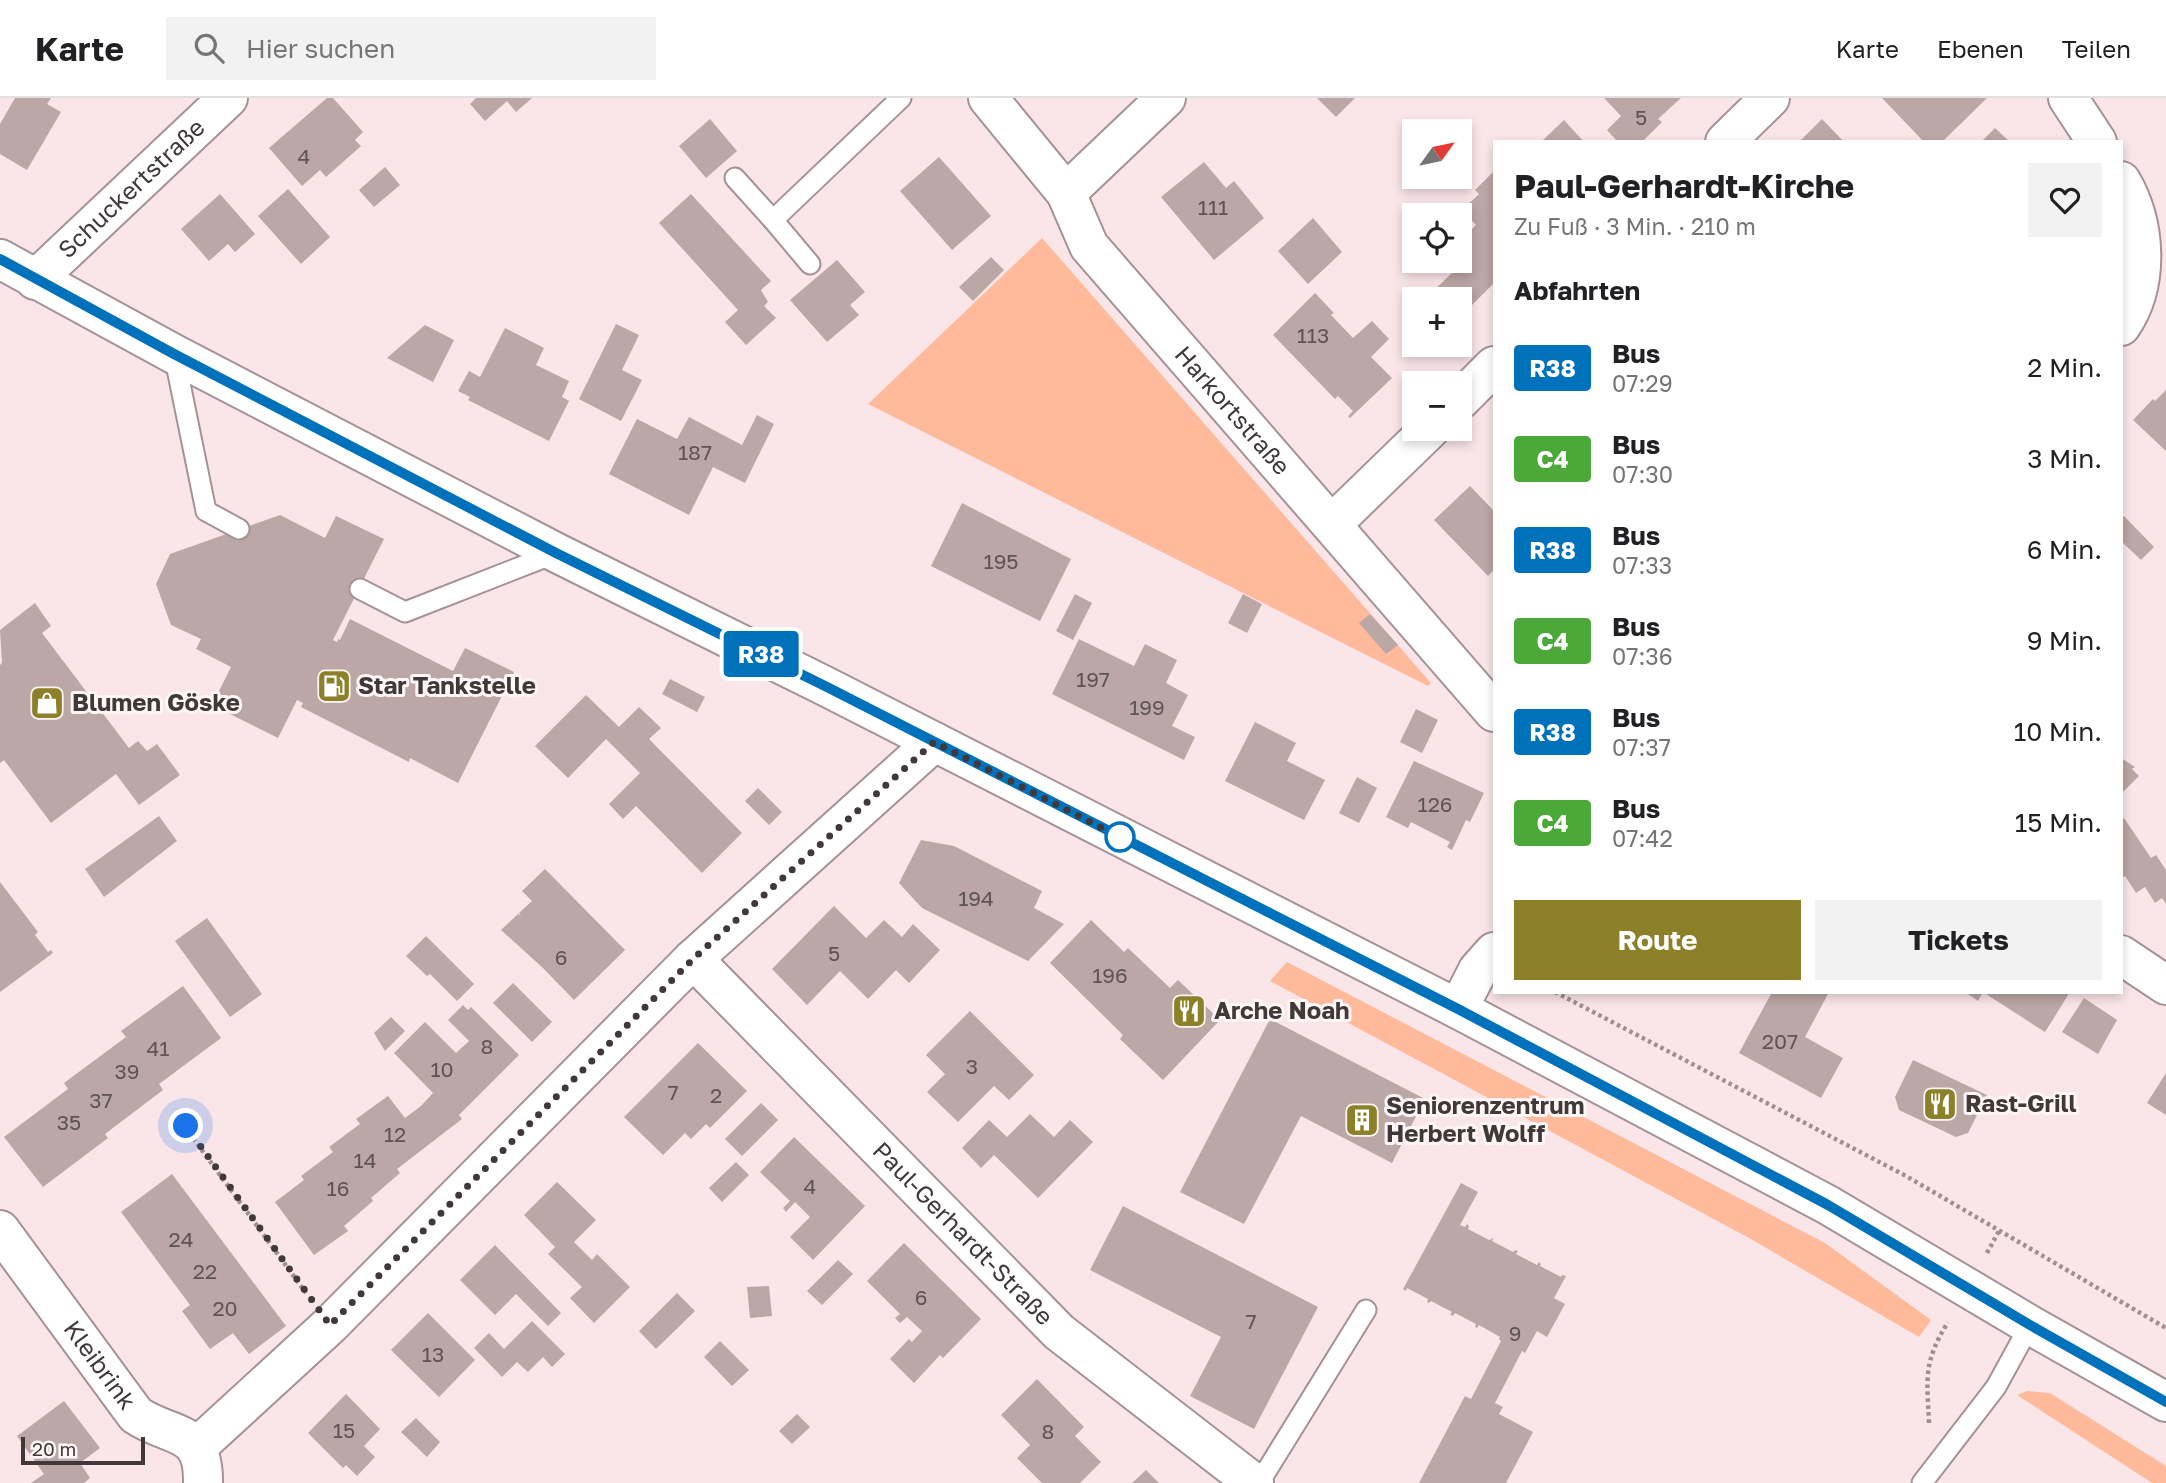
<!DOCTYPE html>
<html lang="de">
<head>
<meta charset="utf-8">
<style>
  :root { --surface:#fff; --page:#f2f2f2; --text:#202124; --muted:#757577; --line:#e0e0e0; --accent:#8c8129 }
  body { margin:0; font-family:"Golos Text",sans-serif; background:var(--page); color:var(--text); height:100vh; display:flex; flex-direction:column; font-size:26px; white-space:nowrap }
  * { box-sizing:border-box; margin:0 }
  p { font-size:23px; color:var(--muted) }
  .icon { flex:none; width:38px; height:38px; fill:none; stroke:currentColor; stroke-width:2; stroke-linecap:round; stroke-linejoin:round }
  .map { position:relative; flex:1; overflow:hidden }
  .details { position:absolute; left:1493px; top:42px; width:630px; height:854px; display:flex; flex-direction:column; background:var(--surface); border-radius:0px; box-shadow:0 4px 10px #0003 }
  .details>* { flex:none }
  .badge { padding:0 14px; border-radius:5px; font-size:24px; line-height:46px }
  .needle { width:46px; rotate:57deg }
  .controls { position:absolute; left:1402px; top:21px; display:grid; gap:14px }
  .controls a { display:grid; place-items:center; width:70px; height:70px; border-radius:0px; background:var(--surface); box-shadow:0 4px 10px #0003; font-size:35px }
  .scale { position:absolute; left:21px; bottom:18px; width:124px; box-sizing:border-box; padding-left:7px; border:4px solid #403839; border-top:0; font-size:19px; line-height:24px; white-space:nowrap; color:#403839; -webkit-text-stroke:5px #fff6f8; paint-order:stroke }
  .you { position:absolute; width:35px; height:35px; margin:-18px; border:5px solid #fff; border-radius:50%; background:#1a73e8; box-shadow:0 0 0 10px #1a73e833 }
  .map>.badge { position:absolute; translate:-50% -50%; box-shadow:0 0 0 4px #fff }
  h2 { padding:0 21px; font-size:26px; line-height:63px }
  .round { display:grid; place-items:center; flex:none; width:74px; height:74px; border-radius:0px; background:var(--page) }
  .head { display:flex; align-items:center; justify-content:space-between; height:119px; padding:0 21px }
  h1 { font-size:33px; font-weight:700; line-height:52px }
  .primary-button { display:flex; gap:14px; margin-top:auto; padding:14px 21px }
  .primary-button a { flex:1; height:80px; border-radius:0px; background:var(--accent); color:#fff; font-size:28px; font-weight:700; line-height:80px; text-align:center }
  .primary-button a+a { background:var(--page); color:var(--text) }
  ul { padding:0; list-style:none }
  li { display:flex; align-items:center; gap:21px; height:91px; padding:0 21px }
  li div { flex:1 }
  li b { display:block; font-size:26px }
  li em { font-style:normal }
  li .badge { min-width:77px; font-weight:700; text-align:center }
  header { display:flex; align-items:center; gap:42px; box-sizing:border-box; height:98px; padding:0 35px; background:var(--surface); border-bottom:2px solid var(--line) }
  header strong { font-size:33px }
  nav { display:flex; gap:38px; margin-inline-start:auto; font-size:24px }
  .search { width:490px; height:63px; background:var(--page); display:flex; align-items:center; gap:18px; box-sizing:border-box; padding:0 24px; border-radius:0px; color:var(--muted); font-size:26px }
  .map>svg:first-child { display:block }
  .green { fill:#ffba9b }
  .building { fill:#bba7a5 }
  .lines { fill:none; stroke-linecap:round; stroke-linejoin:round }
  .service-casing { stroke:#a59295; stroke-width:23 }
  .minor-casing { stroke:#a59295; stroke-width:42 }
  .primary-casing { stroke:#a59295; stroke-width:42 }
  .path { stroke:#9d8f91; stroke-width:4.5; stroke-dasharray:3.5 3.5; stroke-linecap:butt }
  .service { stroke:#fff; stroke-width:19 }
  .minor { stroke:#fff; stroke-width:38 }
  .primary { stroke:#fff; stroke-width:38 }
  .line-casing { stroke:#fff; stroke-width:16 }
  .line { stroke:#0072bc; stroke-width:10 }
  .walk { stroke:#403839; stroke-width:7; stroke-dasharray:0 12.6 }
  .stop-dot { fill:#fff; stroke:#0072bc; stroke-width:3.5 }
  .labels { text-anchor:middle; stroke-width:6; stroke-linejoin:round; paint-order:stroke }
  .number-label { font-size:21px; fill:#5f5454 }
  .street-label { font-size:24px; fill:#403839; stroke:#fff6f8 }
  .poi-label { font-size:24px; font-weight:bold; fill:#403839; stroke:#fff6f8; text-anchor:start }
</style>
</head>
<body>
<header>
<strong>Karte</strong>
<div class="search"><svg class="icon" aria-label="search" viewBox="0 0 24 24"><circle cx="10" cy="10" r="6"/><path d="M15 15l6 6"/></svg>Hier suchen</div>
<nav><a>Karte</a><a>Ebenen</a><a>Teilen</a></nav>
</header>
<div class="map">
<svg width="2166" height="1385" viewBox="0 0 2166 1385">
  <rect width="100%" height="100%" fill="#fae6e9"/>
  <g class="green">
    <polygon points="1042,140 1431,585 1428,588 868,306"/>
    <polygon points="1287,864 1825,1145 1931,1222 1919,1239 1749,1140 1270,883"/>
    <polygon points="2027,1293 2050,1295 2166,1368 2166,1385 2152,1385 2017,1297"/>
  </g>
  <g class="building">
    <polygon points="15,0 51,0 47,6 61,14 27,72 0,56 0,26"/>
    <polygon points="327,0 333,0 363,34 355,42 361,48 326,79 320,72 302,88 269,50"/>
    <polygon points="476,0 532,0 516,14 507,3 485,23 470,6"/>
    <polygon points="1317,0 1355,0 1336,19"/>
    <polygon points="1604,0 1681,0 1658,21 1662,24 1642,44 1618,44 1607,32 1621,18"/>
    <polygon points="1882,0 1987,0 1942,44 1924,44"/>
    <polygon points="710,21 737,53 706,80 679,48"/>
    <polygon points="1822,21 1844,44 1799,44"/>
    <polygon points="1564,22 1584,44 1541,44"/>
    <polygon points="1995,30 2010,44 1981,44"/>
    <polygon points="939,59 991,118 952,152 900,93"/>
    <polygon points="1204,64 1226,90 1234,83 1264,120 1214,162 1161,99"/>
    <polygon points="385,69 400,87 374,109 359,92"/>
    <polygon points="1494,73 1494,185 1460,219 1460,201 1425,201 1457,170 1449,163 1460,163 1460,143 1476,127 1462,112 1479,96 1475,92"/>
    <polygon points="288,91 330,139 301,166 258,118"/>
    <polygon points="220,96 255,136 235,154 228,146 209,163 181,131"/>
    <polygon points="691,96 771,183 761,192 768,204 764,208 776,220 746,247 725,224 738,212 659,125"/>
    <polygon points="1313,120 1342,154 1308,186 1278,153"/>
    <polygon points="991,159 1004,172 973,203 959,189"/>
    <polygon points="837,162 865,194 850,207 859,217 827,244 790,202"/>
    <polygon points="1315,195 1334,215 1331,217 1353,240 1372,223 1389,241 1371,259 1392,280 1350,320 1348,318 1353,313 1338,298 1335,301 1273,237"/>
    <polygon points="616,226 639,237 622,272 642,282 621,323 579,301"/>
    <polygon points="425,227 454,242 433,284 387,260"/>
    <polygon points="505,230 544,250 536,267 569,283 562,299 569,303 549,343 468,302 470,299 458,293 469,273 480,279"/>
    <polygon points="2166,292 2166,353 2133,322 2153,301 2155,303"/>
    <polygon points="757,317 774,326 745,385 713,369 689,417 609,376 637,321 677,341 689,319 742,347"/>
    <polygon points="1470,388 1494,413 1494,472 1488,478 1434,422"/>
    <polygon points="962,405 1071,461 1040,523 931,468"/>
    <polygon points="280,417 325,440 336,418 384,441 333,542 337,544 338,541 340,542 350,521 453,573 465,550 514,574 458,685 410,660 409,664 301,609 303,605 297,602 278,640 212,607 231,569 196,551 201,541 171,527 156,486 170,456"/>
    <polygon points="2124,418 2154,449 2141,462 2121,443 2121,421"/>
    <polygon points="1075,496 1092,505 1073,542 1056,533"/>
    <polygon points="1243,496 1262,506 1247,535 1228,525"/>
    <polygon points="35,505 51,528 42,535 129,650 138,643 147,653 157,646 180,677 139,707 116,676 51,725 4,662 0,665 0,567 2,565 0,532"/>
    <polygon points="1370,516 1398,547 1386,556 1359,525"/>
    <polygon points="1079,541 1134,568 1145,546 1177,562 1166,585 1188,597 1172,628 1195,639 1184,662 1052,596"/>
    <polygon points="670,581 705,599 697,614 662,596"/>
    <polygon points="586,597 619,629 639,609 661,630 649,641 742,735 702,775 636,708 623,721 609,706 640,675 606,641 568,680 535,648"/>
    <polygon points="1416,611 1438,622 1422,655 1400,644"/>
    <polygon points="1255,624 1296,645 1287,663 1325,682 1304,722 1225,683"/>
    <polygon points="2121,660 2135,669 2132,671 2139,678 2121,696"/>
    <polygon points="1414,663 1484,695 1470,724 1466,722 1452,752 1447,749 1450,744 1411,724 1408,730 1386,719"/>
    <polygon points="1357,679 1377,690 1359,725 1339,715"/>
    <polygon points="758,690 782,714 769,727 745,703"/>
    <polygon points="159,718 177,743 104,799 85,771"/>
    <polygon points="2124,720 2151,760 2156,757 2166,772 2166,806 2162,800 2155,805 2145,789 2136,795 2125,778 2121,780 2121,723"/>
    <polygon points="921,742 954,748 1042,793 1034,810 1064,826 1028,863 922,810 899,785"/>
    <polygon points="545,771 625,852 574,902 543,870 501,832 518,816 521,818 519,815 532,803 522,793"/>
    <polygon points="0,784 38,834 35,837 48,854 51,852 53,855 0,894"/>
    <polygon points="834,808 866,840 884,822 902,839 913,826 940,852 909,885 896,872 868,901 840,873 807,907 772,871"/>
    <polygon points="207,820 262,896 230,919 175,843"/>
    <polygon points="1091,822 1124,854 1128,850 1170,890 1178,882 1220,922 1163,982 1120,941 1123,937 1050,865"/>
    <polygon points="426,838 474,886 457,903 430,876 427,878 406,858"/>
    <polygon points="513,885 552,924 532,944 493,905"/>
    <polygon points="183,888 221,940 159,986 163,992 105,1036 108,1040 43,1089 4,1039 68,991 64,985 126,939 121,933"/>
    <polygon points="1772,894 1829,894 1805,939 1843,960 1821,1000 1739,955"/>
    <polygon points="1965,894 1983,894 1978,903"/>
    <polygon points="1987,894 2070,894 2045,934 1986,896"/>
    <polygon points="2084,900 2117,922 2098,956 2062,934"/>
    <polygon points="463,907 468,912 471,909 519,957 459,1017 462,1021 397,1071 400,1075 371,1100 373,1103 344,1128 348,1133 314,1157 275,1104 304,1082 301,1078 333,1054 329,1049 360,1026 356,1021 388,998 405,1020 421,1008 433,995 394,955 425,924 456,955 469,943 448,922"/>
    <polygon points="970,913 1034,977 1009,1002 994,988 958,1024 927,994 945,976 926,957"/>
    <polygon points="391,919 405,933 385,953 374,935"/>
    <polygon points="1270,921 1425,1001 1392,1065 1301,1018 1244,1126 1180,1094"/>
    <polygon points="698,945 747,993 710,1030 706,1026 691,1041 685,1035 663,1057 624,1019"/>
    <polygon points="1913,962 1987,997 1968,1035 1956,1039 1899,1012 1895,999"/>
    <polygon points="2166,975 2166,1017 2147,1005"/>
    <polygon points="761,1005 778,1022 742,1058 725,1041"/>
    <polygon points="1030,1016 1054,1039 1070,1022 1093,1044 1038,1100 994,1057 981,1070 962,1050 989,1022 1007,1039"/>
    <polygon points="794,1039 865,1108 813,1162 790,1139 810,1119 795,1104 786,1114 783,1110 790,1103 760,1074"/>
    <polygon points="736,1064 749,1077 722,1104 709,1090"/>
    <polygon points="172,1076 286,1228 249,1256 233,1235 210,1251 182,1213 190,1207 121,1114"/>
    <polygon points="557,1084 596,1122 574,1144 592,1162 597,1156 630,1189 594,1225 570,1200 582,1189 548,1156 555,1149 524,1117"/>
    <polygon points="1461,1085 1478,1094 1460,1127 1465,1129 1467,1126 1469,1128 1468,1131 1489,1142 1494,1140 1492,1143 1513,1154 1515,1152 1518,1153 1516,1156 1537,1167 1539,1164 1541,1166 1540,1168 1561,1179 1562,1177 1566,1178 1554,1200 1565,1206 1547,1239 1537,1233 1525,1255 1522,1253 1495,1305 1503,1309 1499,1316 1533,1334 1506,1385 1419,1385 1465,1298 1471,1301 1501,1243 1499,1241 1500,1239 1479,1227 1477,1230 1475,1229 1476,1226 1455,1215 1453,1218 1450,1216 1452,1214 1431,1203 1429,1205 1427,1204 1428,1201 1407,1190 1406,1193 1403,1191"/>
    <polygon points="1123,1108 1318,1209 1254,1331 1190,1298 1221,1239 1090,1172"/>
    <polygon points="904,1145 981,1221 943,1260 940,1257 914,1285 890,1261 909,1241 912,1244 922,1233 907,1219 900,1225 895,1220 900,1216 867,1183"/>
    <polygon points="495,1147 561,1215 548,1228 516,1196 495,1217 460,1182"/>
    <polygon points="838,1162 853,1176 822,1207 807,1193"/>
    <polygon points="769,1188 772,1218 750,1220 747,1189"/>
    <polygon points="677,1195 695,1213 656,1251 639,1233"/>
    <polygon points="428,1215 475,1262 439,1299 391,1252"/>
    <polygon points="532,1223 565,1256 552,1269 543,1259 528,1274 517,1264 502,1279 474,1250 489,1235 504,1251"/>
    <polygon points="720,1243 749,1272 732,1288 704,1259"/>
    <polygon points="1037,1281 1084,1329 1075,1338 1101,1364 1080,1385 1042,1385 1017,1360 1030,1347 1001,1317"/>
    <polygon points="346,1296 380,1331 364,1348 375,1359 357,1378 346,1367 343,1370 308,1335"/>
    <polygon points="64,1303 100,1350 80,1365 90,1380 84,1385 31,1385 44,1376 17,1338"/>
    <polygon points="797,1316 810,1329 792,1346 779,1333"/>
    <polygon points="416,1320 440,1344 427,1359 401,1334"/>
    <polygon points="1146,1372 1159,1385 1132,1385"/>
  </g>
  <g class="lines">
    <g class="service-casing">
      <g id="service">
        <polyline points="735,80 773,122"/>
        <polyline points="810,166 773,122 901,0"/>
        <polyline points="174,256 206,413 239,431"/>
        <polyline points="360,491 405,514 556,455"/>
        <polyline points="1259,1385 1366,1212"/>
        <polyline points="1922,1385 1996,1289 2030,1227"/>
      </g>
    </g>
    <g class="minor-casing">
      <g id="minor">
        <path id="s1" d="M988 0 1066 95 1089 148 1494 614"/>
        <polyline points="2068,0 2097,44"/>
        <polyline points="1725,44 1770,0"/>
        <path d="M2121 83C2146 125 2150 186 2121 228"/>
        <polyline points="1066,95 1166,0"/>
        <path id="s2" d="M35 182 228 0"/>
        <polyline points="1460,302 1494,268"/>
        <polyline points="1332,426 1430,331"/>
        <polyline points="2121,857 2166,887"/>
        <path id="s3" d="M693 861 1059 1234 1254 1385"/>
        <polyline points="1458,911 1478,872 1494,854"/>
        <path id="s4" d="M0 1132 136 1317C172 1341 204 1329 203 1385"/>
        <polyline points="197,1349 330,1227 693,861 934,644"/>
      </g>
    </g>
    <g class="primary-casing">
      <polyline id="primary" points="0,161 174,256 557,455 827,589 1458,911 1828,1107 2030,1227 2166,1304"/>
    </g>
    <g class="path">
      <polyline points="1555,894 1906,1078 2166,1230"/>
      <polyline points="185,1029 306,1195"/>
      <polyline points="1987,1155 2000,1131"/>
      <path d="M1929 1325C1927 1279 1923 1265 1948 1224"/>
    </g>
    <use href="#service" class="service"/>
    <use href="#minor" class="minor"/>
    <use href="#primary" class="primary"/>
  </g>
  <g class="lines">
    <g class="line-casing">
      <polyline id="line" points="0,161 174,256 556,455 827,589 1458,911 1828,1107 2030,1227 2166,1304"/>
    </g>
    <use href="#line" class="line"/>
    <polyline class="walk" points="186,1028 330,1227 693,861 934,644 1120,739"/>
  </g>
  <defs>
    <g id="fuel-square" transform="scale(1.75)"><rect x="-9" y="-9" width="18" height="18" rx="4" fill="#8c8129" stroke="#fff6f8"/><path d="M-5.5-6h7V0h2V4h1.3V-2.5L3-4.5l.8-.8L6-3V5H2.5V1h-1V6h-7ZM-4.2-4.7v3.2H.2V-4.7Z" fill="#fff"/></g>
    <g id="shop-square" transform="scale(1.75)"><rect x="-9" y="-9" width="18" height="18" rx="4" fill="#8c8129" stroke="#fff6f8"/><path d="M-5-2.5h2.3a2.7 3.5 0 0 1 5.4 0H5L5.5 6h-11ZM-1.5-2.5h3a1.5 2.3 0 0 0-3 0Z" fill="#fff"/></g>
    <g id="restaurant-square" transform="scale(1.75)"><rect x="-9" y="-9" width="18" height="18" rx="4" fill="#8c8129" stroke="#fff6f8"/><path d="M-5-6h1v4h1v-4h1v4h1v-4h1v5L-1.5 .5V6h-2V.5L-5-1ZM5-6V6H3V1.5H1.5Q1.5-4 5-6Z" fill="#fff"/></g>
    <g id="building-square" transform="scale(1.75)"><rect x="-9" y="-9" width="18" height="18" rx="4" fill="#8c8129" stroke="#fff6f8"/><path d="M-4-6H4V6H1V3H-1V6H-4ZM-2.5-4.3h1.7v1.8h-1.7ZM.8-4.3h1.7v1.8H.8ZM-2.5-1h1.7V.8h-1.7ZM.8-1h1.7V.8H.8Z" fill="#fff"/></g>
  </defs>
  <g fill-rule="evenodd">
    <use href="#fuel-square" x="334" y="588"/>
    <use href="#shop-square" x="47" y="605"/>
    <use href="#restaurant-square" x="1189" y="913"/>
    <use href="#restaurant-square" x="1940" y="1006"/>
    <use href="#building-square" x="1362" y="1022"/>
  </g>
  <circle class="stop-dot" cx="1120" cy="739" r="14"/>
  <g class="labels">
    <g class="number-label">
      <text x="1641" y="27">5</text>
      <text x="304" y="66">4</text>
      <text x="1213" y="117">111</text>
      <text x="1313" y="245">113</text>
      <text x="695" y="362">187</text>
      <text x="1001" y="471">195</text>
      <text x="1093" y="589">197</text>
      <text x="1147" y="617">199</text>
      <text x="1435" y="714">126</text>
      <text x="976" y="808">194</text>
      <text x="834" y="863">5</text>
      <text x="561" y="867">6</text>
      <text x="1110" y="885">196</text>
      <text x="1780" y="951">207</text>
      <text x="487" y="956">8</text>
      <text x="158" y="958">41</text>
      <text x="972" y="976">3</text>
      <text x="442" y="979">10</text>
      <text x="127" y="981">39</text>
      <text x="673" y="1002">7</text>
      <text x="716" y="1005">2</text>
      <text x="101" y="1010">37</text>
      <text x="69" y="1032">35</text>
      <text x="395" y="1044">12</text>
      <text x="365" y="1070">14</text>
      <text x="810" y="1096">4</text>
      <text x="338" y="1098">16</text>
      <text x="181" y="1149">24</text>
      <text x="205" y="1181">22</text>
      <text x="921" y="1207">6</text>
      <text x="225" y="1218">20</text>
      <text x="1251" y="1231">7</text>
      <text x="1515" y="1243">9</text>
      <text x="433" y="1264">13</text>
      <text x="344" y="1340">15</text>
      <text x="1048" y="1341">8</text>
    </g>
    <g class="street-label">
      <text dy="8" stroke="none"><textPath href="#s2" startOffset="133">Schuckertstraße</textPath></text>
      <text dy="8" stroke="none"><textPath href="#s1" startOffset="399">Harkortstraße</textPath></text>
      <text dy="8" stroke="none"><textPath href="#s3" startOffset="385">Paul-Gerhardt-Straße</textPath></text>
      <text dy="8" stroke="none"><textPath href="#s4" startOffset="168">Kleibrink</textPath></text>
    </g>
    <g class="poi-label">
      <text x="358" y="596">Star Tankstelle</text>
      <text x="72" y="613">Blumen Göske</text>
      <text x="1214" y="921">Arche Noah</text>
      <text x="1965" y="1014">Rast-Grill</text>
      <text x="1386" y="1016">Seniorenzentrum<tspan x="1386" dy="28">Herbert Wolff</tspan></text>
    </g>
  </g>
</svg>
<div class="controls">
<a><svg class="needle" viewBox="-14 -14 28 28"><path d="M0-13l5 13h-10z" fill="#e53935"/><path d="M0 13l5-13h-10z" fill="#757577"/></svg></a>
<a><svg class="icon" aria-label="locate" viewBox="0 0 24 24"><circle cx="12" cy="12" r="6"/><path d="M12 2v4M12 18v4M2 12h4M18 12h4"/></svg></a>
<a>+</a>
<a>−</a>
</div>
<div class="scale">20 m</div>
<div class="you" style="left:186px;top:1028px"></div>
<b class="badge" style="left:761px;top:556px;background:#0072bc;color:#fff">R38</b>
<section class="details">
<div class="head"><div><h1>Paul-Gerhardt-Kirche</h1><p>Zu Fuß · 3 Min. · 210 m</p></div><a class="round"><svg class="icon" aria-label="heart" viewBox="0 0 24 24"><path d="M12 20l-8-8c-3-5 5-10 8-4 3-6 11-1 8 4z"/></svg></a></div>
<h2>Abfahrten</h2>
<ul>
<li><span class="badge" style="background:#0072bc;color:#fff">R38</span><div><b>Bus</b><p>07:29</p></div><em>2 Min.</em></li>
<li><span class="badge" style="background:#4aa939;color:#fff">C4</span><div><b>Bus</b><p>07:30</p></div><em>3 Min.</em></li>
<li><span class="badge" style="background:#0072bc;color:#fff">R38</span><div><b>Bus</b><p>07:33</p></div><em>6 Min.</em></li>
<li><span class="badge" style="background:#4aa939;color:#fff">C4</span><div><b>Bus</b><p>07:36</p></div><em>9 Min.</em></li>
<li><span class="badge" style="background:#0072bc;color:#fff">R38</span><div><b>Bus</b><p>07:37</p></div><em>10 Min.</em></li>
<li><span class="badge" style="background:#4aa939;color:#fff">C4</span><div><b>Bus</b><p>07:42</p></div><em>15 Min.</em></li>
</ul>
<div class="primary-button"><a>Route</a><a>Tickets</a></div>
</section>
</div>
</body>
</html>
